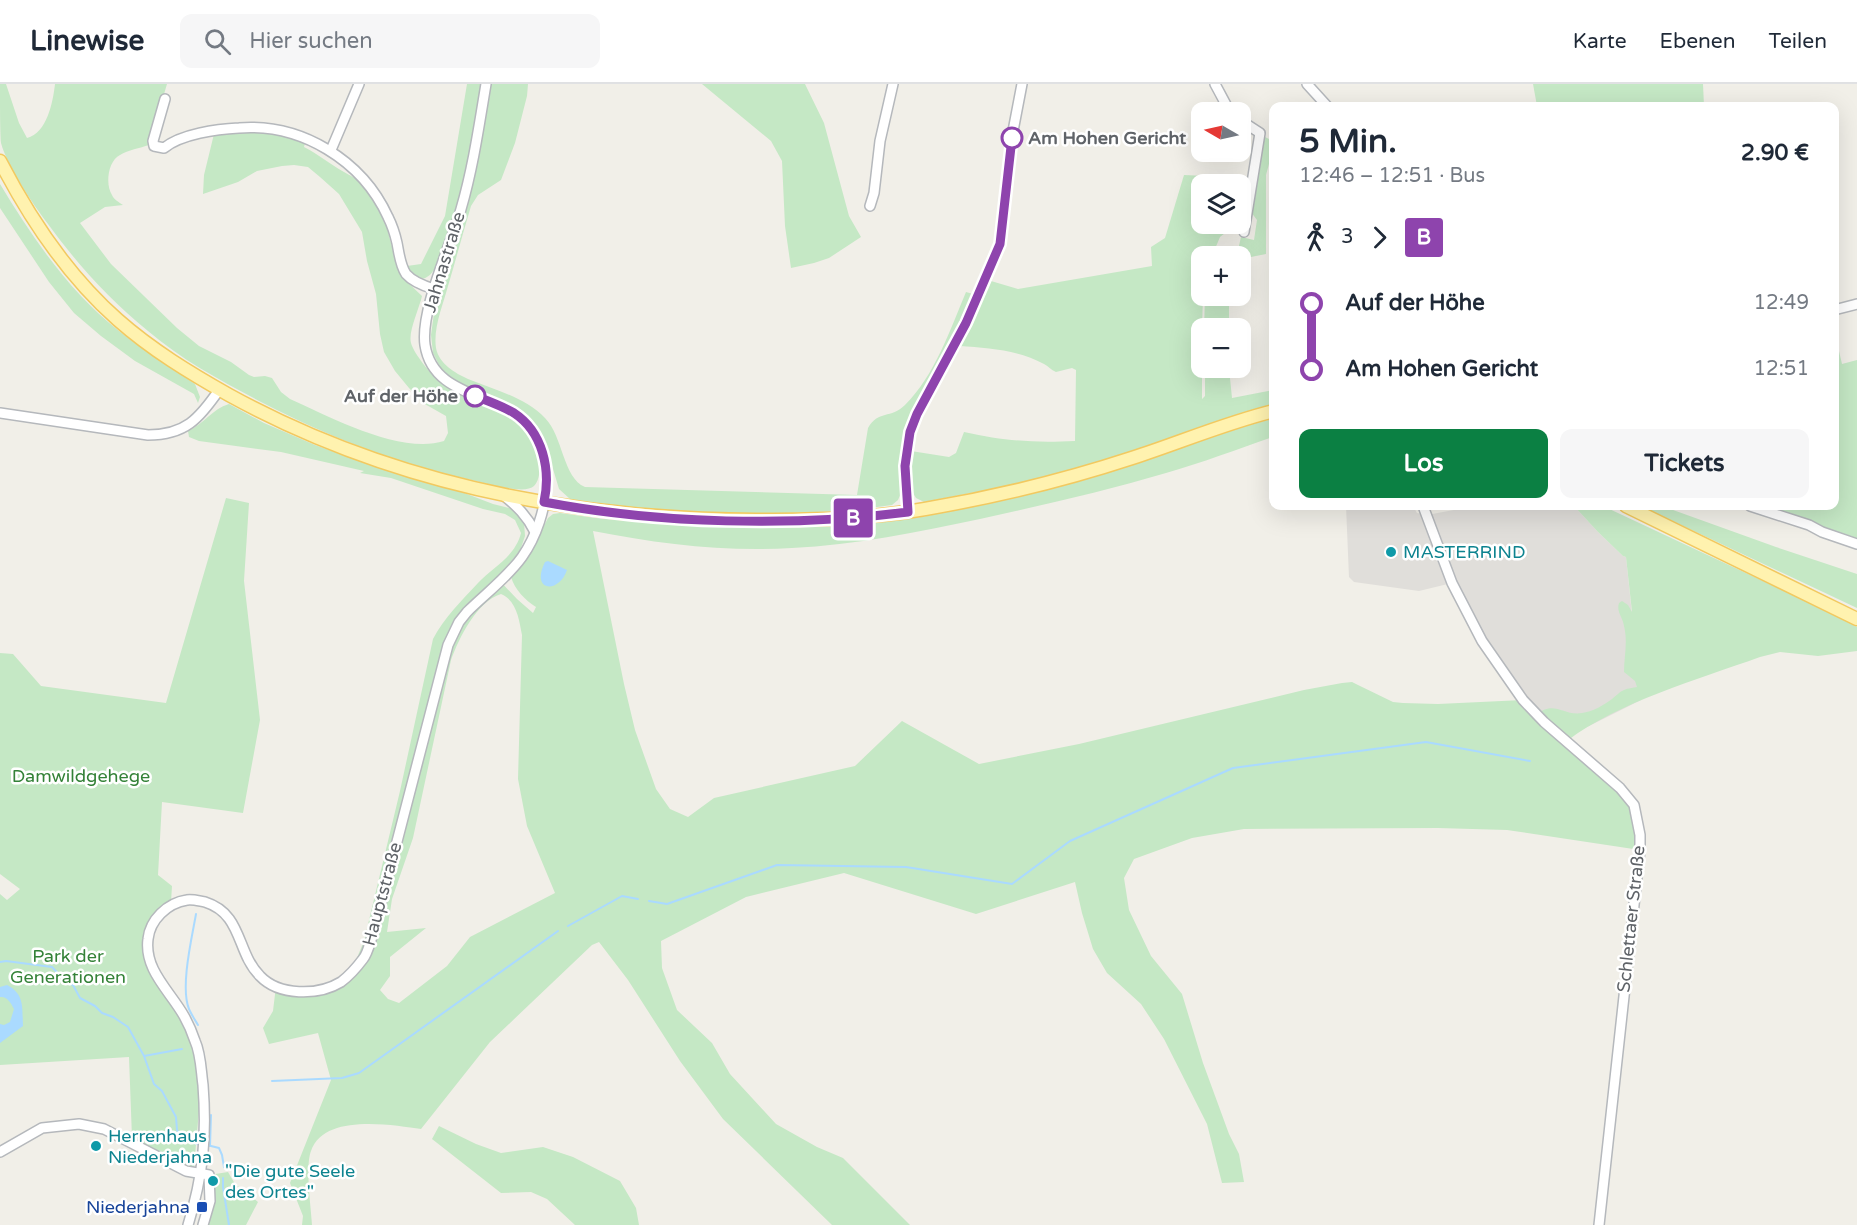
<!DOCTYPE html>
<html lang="de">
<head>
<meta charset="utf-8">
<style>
  :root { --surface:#fff; --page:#f6f6f7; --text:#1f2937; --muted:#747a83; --line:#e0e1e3; --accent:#0b8043 }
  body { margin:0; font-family:"Varela Round",sans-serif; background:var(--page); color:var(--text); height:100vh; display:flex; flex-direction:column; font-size:22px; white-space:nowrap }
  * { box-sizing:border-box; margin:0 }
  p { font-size:20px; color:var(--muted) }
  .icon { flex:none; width:33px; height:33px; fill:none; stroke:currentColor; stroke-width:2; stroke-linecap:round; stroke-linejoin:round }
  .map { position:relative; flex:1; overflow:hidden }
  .panel { position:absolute; left:1269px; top:18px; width:570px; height:408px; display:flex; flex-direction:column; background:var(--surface); border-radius:12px; box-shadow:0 6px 24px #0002 }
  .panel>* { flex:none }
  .badge { padding:0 12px; border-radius:4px; font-size:21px; line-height:39px }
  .needle { width:39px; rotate:279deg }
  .fabs { position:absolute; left:1191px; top:18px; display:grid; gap:12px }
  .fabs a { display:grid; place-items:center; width:60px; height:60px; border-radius:12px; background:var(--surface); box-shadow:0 6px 24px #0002; font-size:30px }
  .map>.badge { position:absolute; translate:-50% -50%; box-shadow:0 0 0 3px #fff }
  .legs { display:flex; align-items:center; gap:9px; height:66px; padding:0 30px; font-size:20px }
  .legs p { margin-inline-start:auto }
  .overview { display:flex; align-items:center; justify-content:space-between; height:102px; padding:0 30px }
  h1 { font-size:33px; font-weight:700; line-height:45px }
  .cta { display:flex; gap:12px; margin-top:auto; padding:12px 30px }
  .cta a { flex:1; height:69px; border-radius:12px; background:var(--accent); color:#fff; font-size:24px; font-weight:700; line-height:69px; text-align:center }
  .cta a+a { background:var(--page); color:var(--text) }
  ul { padding:0 30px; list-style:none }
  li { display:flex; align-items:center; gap:21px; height:66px; font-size:22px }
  li i { display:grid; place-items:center; width:9px; height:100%; margin:0 8px; background:currentColor }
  li i::after { content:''; width:15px; height:15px; margin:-8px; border:4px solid; border-radius:50%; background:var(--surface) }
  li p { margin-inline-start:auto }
  li:first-child i { background:linear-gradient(#0000 50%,currentColor 0) }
  li:last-child i { background:linear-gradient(currentColor 50%,#0000 0) }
  header { display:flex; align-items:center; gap:36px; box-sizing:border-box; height:84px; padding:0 30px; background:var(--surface); border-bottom:2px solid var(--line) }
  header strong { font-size:28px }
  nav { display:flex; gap:33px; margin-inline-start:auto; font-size:21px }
  .search { width:420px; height:54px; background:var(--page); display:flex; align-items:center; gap:15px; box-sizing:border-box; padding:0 21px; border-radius:12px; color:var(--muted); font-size:22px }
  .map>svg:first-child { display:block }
  .industrial { fill:#e0deda }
  .green { fill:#c5e8c5; fill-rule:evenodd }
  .water { fill:#aadaff }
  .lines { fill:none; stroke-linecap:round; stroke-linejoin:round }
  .stream { stroke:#aadaff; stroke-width:2 }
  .minor-casing { stroke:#b5b8bc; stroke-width:12 }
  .major-casing { stroke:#f2c960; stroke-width:15 }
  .minor { stroke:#fff; stroke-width:9 }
  .major { stroke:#fff2af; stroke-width:12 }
  .line-1-casing { stroke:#fff; stroke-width:14 }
  .line-1 { stroke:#8e44ad; stroke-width:9 }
  .stop-1-dot { fill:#fff; stroke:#8e44ad; stroke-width:3 }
  .culture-dot { fill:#0f9aa8; stroke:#fff; stroke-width:2 }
  .transit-dot { fill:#1a4fb4; stroke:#fff; stroke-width:2 }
  .labels { text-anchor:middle; stroke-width:5; stroke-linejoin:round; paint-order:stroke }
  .stop-label { font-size:18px; font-weight:bold; fill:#5f6368; stroke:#fff; text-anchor:start }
  .street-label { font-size:18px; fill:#5f6368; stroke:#fff }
  .culture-label { font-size:18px; fill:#0d838f; stroke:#fff; text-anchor:start }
  .park-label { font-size:18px; fill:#348238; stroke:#fff }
  .transit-label { font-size:18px; fill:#164399; stroke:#fff; text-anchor:end }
</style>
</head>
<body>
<header>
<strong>Linewise</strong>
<div class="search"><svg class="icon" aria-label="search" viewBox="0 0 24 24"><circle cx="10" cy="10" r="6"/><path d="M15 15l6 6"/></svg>Hier suchen</div>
<nav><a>Karte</a><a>Ebenen</a><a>Teilen</a></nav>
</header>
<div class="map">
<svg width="1857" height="1141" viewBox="0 0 1857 1141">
  <rect width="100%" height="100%" fill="#f1efe8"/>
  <polygon class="industrial" points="1346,422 1413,422 1417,429 1427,431 1475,422 1574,422 1598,448 1623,472 1626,473 1641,616 1581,646 1566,657 1544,638 1482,557 1452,499 1419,507 1354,498 1349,493"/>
  <g class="green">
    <path d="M0 0H6L19 39 27 54C47 49 53 18 55 0H167L149 61C140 64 128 66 120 71 108 77 105 100 112 111 114 116 119 118 123 121L105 123 80 139 111 180 177 244 199 262 231 278 249 291 254 293 265 292 272 294 281 308 290 315C330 333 401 371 444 357L448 349 446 332 423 319 409 304 395 287 384 268 380 250 376 210 367 177 362 148 339 110 320 93 308 83 294 81 282 82 257 87 238 98 203 110 204 91 214 50 236 47 276 49 305 59 304 63C318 70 330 80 344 88 350 92 355 93 360 98 374 112 382 129 389 147L388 148 398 185 403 194 422 212C419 225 408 248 411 259 414 270 432 292 441 298 475 325 532 324 539 378 540 386 540 395 534 402 524 412 478 397 463 394 394 379 328 352 265 320 225 299 183 277 148 247 110 216 77 180 48 140 33 120 7 82 1 59 0 48 0 14 0 0Z"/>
    <path d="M467 0H482L472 57 457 125 434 186C424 200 415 196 407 182L421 180 445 132Z"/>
    <path d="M491 0H528L527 12 515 59 501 96 478 111 471 122C463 149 456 175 448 202 443 221 433 244 436 264 439 280 455 289 468 295 495 306 525 313 545 334 563 352 563 394 585 403L857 411 868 344C878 326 891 335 905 321 935 291 950 246 966 208L973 210 961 237 905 346 901 365V409L898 416 892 421 848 427 722 431 643 425 570 415 559 405 545 358 535 341 518 325 493 314V312L471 303 469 304 448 293 441 285 433 269 431 251 434 229 468 120Z"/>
    <polygon points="702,0 805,0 824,39 849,132 861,153 829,174 814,179 791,184 785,142 782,77 771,57"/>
    <polygon points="1533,0 1703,0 1704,22 1537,22"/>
    <polygon points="1263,52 1273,57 1273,65 1266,91 1266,170 1241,175 1240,172 1215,172 1220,167 1238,166 1241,153 1254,156 1257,136 1251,128"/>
    <path d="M1184 91 1206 92V100H1202V140H1226L1225 149 1220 153 1212 172H1202V212H1203L1202 244V315L1205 312V284H1229L1232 314 1273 306V320L1129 369 1033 397 924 418 916 414C907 401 909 382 911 367L949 373 956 369 964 348C1005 357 1033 359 1075 357L1076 286 1072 284 1056 288C1051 286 1048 282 1044 280 1019 266 988 264 960 262L991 197 1018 205 1152 182 1151 163 1165 154Z"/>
    <path d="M0 100C32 153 69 208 119 247 143 266 169 282 195 300L200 313 198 319 194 310 135 277 101 252 74 229 49 198 0 124Z"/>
    <polygon points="1205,212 1229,212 1229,244 1204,244"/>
    <polygon points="1836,254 1842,280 1857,276 1857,460 1750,422 1834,422 1834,255"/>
    <path d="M229 320 264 339 315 361 374 382 454 405 493 420 513 425 524 438 525 452 520 467 497 494 517 515 533 529 536 523C525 516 515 506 511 493L528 473 548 434 553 430 560 429 596 434 642 438 722 441 807 443 851 442 894 437 927 432 1035 407 1132 380 1247 341 1273 335V353C1238 365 1202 379 1166 389 1105 407 1043 421 980 435 919 448 855 461 792 464 725 468 659 460 593 447L624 600 635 646 656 705 670 725 688 733 714 714 855 682 902 637 979 680 1079 660 1304 606 1342 599 1352 598 1358 601 1393 618 1403 619 1438 620 1523 616 1537 630C1555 616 1563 632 1582 629 1592 628 1604 621 1612 615 1616 612 1619 608 1624 606 1628 604 1633 604 1637 603L1635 597 1624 588C1624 573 1628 558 1624 542 1623 533 1616 528 1619 519L1622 517 1628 521 1632 528 1626 473 1623 472 1598 448 1574 422H1603L1825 526 1857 543V567L1818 572 1780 568 1760 573C1699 595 1618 618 1567 657L1634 721 1640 766 1507 746 1438 744 1244 745 1192 754 1134 775 1124 794 1129 826 1151 872 1182 910 1203 979 1229 1050 1239 1070 1244 1098 1222 1099 1207 1040 1164 955 1141 920 1107 889 1093 865 1082 829 1075 798 976 830 844 789 746 813 661 857 662 884 677 926 712 959 730 990 776 1040 817 1063 843 1074 910 1141H832L723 1035 680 977 628 896 599 858 592 861 490 958 421 1045C392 1041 324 1029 311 1067 305 1083 311 1123 312 1141H302L303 1132 290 1099 331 996 318 949 269 960 263 944 273 927 276 902 285 906 330 902 354 881 364 857 400 707 433 555C444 534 462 516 478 499 493 483 515 473 521 449L515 436 505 430 483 425 391 394 360 389 364 387 281 368 199 357 189 353 188 347C204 340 212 325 229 320ZM501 510C517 517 519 536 522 551L518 695 527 742 555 809 470 853 447 882 399 919 388 915 380 906 390 892V873L426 844 387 848 392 815 413 754 451 576C459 554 477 517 501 510Z"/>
    <polygon points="226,414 249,419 244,497 260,636 243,729 162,718 158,791 172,802 171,818 155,829 143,856 144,867 156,898 180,933 193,960 200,1015 194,1083 189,1086 132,1054 129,973 0,981 0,810 7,816 20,805 0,790 0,569 13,570 41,602 166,619"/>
    <polygon points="1641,422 1662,422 1776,463 1857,490 1857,524"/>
    <polygon points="439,1042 476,1060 501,1069 543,1063 573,1073 620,1097 636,1124 639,1141 575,1141 547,1115 531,1108 501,1109 432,1055"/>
    <polygon points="228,1088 235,1100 258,1118 246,1141 203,1141 209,1091"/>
  </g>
  <g class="water">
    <path d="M548 477 567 486C559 510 530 508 545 478Z"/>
    <path d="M7 901C25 910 22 924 23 942L0 959V940L4 941 10 938 14 925C11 919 7 912 0 913V903Z"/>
  </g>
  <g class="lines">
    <g class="stream">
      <polyline points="649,817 667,820 777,781 906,783 1012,800 1070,757 1233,684 1426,658 1530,677"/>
      <path d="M196 830C192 853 180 903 189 925 191 930 195 936 198 941"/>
      <polyline points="568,842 622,812 638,815"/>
      <polyline points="0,878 6,877 52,883 65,897 73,901 80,914 95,922 102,929 113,933 128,943 144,972 154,1000 162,1007 176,1033 177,1046 184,1056 201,1061"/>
      <polyline points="144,972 182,965"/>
      <polyline points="272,997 342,994 359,989 558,847"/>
      <polyline points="207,1061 219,1064 222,1071 224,1083"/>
      <polyline points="210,1062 211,1031"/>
      <polyline points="223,1094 223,1103 229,1141"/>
    </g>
    <g class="minor-casing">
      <g id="minor">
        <polyline points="1215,0 1230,28"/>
        <polyline points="1307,0 1327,22"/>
        <path d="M165 15 153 57 154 62 164 64C181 50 217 45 239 44 301 39 362 76 388 133 392 141 395 150 397 159 399 169 400 181 406 190 413 198 424 202 434 205"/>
        <polyline points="1240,36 1260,49 1244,148"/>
        <polyline points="331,66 359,0"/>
        <polyline points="870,122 874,109 880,57 893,0"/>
        <polyline points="1834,226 1857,220"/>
        <path d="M0 329 148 351C185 351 199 335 219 306"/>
        <path d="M503 411C517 422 527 432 535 448"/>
        <polyline points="1423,422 1452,499 1482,557 1523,616 1544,638 1620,704 1634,721 1640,751 1640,766 1599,1141"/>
        <polyline points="1750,422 1809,441 1822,448 1857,460"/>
        <polyline points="908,428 905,382 910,348 917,330 965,239 1000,160 1013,47 1022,0"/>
        <polyline points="0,1068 42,1044 79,1040 104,1045 186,1087 209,1091 210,1117 203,1141"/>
        <path d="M188 1141C203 1092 207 1053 203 1001 201 987 201 970 195 957 192 948 188 939 184 932 170 907 144 886 148 855 150 836 167 819 187 816 192 815 199 817 205 818 243 830 236 868 260 892 279 912 318 912 341 898 349 892 357 883 363 875 368 869 370 858 373 850L448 561 459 538 467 528C485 510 507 494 522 473 550 433 562 360 514 330 482 309 432 307 425 261 420 226 451 161 461 125 473 84 479 42 486 0"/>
      </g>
    </g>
    <g class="major-casing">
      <g id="major">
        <path d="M0 77C30 135 68 192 118 236 152 266 190 289 229 311 391 400 573 435 756 436 812 436 869 435 925 425 995 413 1065 396 1132 374 1179 359 1225 339 1274 327"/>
        <polyline points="1626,422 1857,535"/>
      </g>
    </g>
    <use href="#minor" class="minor"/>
    <use href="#major" class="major"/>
  </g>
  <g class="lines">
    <g class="line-1-casing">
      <path id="line-1" d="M475 312C488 317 502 322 514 329 543 348 551 386 544 418 659 440 793 443 908 428L905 382 910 348 917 330 966 239 1000 160 1012 54"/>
    </g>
    <use href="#line-1" class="line-1"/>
  </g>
  <g class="stop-1-dot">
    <circle cx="1012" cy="54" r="10"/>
    <circle cx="475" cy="312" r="10"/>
  </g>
  <g class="culture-dot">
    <circle cx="1391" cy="468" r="6"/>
    <circle cx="96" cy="1062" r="6"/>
    <circle cx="213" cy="1097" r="6"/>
  </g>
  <rect class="transit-dot" x="196" y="1117" width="12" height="12" rx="3"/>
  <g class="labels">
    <g class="stop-label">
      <text x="1028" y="60">Am Hohen Gericht</text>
      <text x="458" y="318" text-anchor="end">Auf der Höhe</text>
    </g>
    <g class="street-label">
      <text transform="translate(444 178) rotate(-73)" y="6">Jahnastraße</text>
      <text transform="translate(382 810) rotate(-75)" y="6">Hauptstraße</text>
      <text transform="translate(1631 835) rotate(-84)" y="6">Schlettaer Straße</text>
    </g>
    <g class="culture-label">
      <text x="1403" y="474">MASTERRIND</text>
      <text x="108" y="1058">Herrenhaus<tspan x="108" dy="21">Niederjahna</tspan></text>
      <text x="225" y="1093">"Die gute Seele<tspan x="225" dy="21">des Ortes"</tspan></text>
    </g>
    <g class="park-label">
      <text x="81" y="698">Damwildgehege</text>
      <text x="68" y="878">Park der<tspan x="68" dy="21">Generationen</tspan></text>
    </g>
    <g class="transit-label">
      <text x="190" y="1129">Niederjahna</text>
    </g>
  </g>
</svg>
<div class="fabs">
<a><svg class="needle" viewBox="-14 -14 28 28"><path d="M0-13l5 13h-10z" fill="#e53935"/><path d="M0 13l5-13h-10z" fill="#747a83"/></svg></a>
<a><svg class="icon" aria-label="layers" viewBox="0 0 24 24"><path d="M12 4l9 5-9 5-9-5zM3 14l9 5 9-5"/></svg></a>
<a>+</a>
<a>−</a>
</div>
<b class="badge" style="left:853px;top:434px;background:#8e44ad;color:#fff">B</b>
<section class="panel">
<div class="overview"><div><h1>5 Min.</h1><p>12:46 – 12:51 · Bus</p></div><b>2.90 €</b></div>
<div class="legs"><svg class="icon" aria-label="walk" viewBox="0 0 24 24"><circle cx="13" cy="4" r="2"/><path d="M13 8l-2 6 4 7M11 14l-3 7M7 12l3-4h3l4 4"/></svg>3<svg class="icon" aria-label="forward" viewBox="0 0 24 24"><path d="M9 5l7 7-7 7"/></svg><b class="badge" style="background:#8e44ad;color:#fff">B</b></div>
<ul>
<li><i style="color:#8e44ad"></i><b>Auf der Höhe</b><p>12:49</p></li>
<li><i style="color:#8e44ad"></i><b>Am Hohen Gericht</b><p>12:51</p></li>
</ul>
<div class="cta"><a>Los</a><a>Tickets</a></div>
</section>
</div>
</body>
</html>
